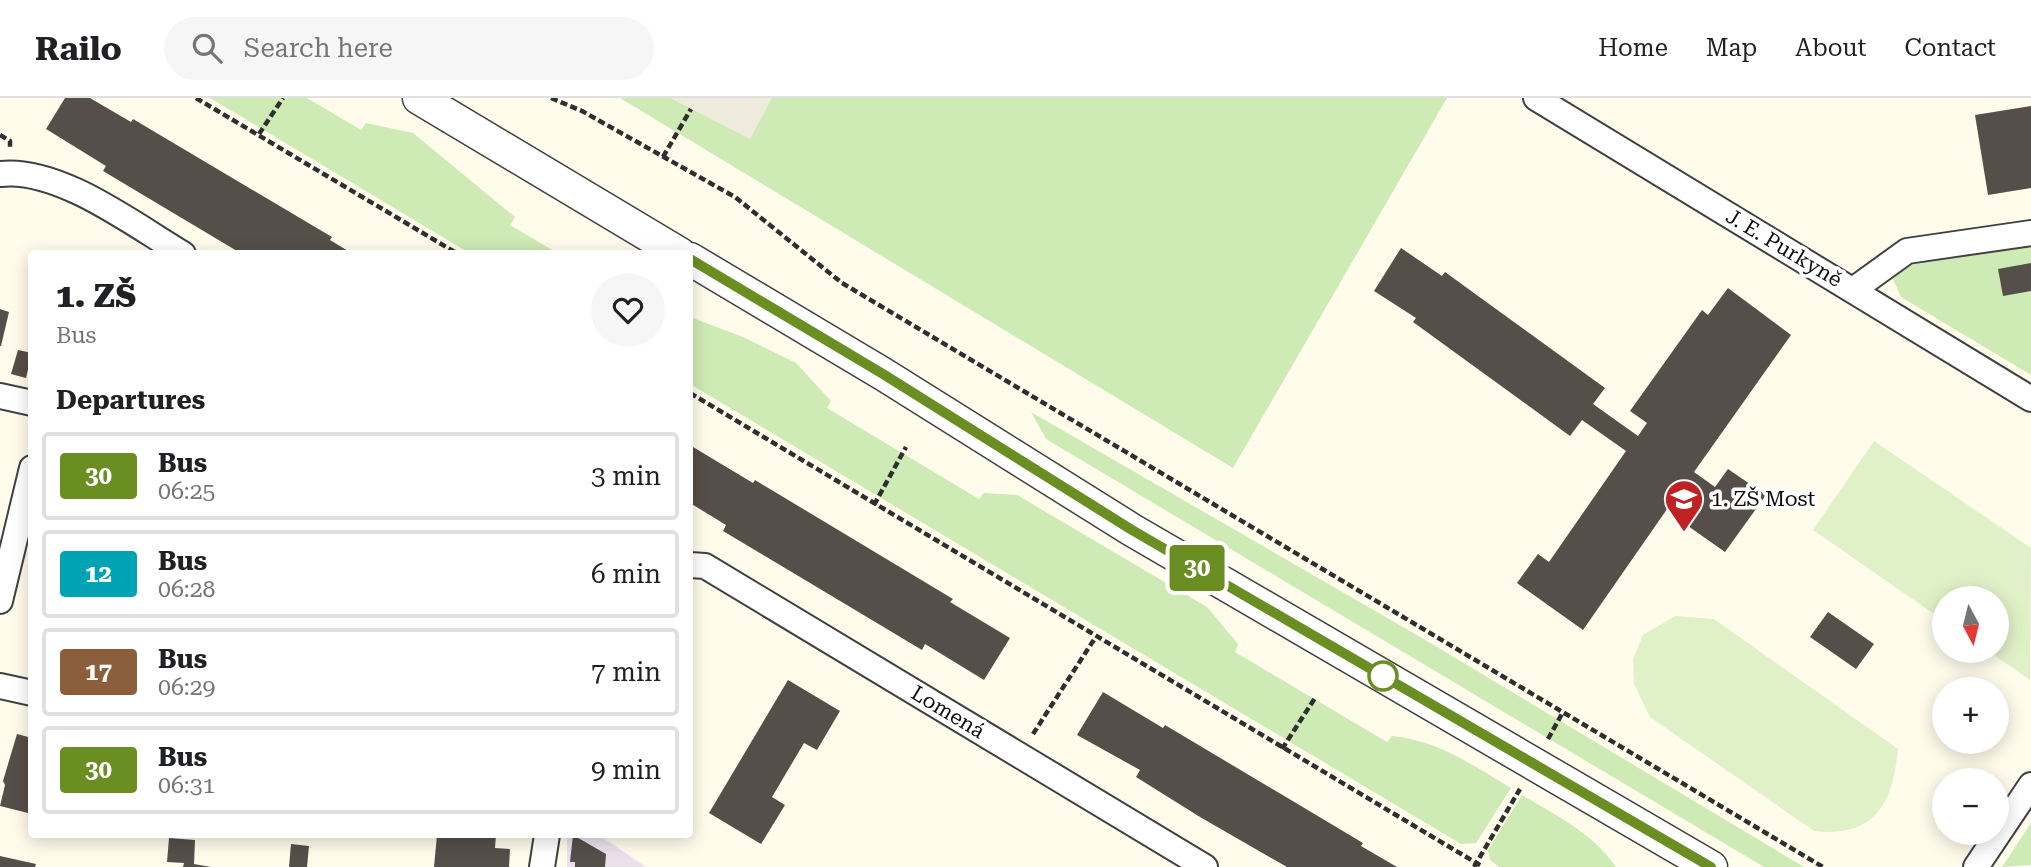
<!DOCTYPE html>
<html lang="en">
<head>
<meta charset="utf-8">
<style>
  :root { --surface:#fff; --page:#f6f6f6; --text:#202124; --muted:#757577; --line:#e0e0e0 }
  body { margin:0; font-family:"Roboto Serif",serif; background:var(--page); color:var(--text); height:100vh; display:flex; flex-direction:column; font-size:26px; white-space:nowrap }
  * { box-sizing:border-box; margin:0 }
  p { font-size:23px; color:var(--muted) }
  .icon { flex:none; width:38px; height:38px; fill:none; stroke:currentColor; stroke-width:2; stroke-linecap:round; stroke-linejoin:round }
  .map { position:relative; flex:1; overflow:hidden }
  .panel { position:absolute; left:28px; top:152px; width:665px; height:588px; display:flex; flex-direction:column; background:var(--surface); border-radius:7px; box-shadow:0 4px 18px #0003 }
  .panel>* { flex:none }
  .badge { padding:0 14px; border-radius:5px; font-size:24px; line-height:46px }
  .needle { width:46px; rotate:173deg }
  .fabs { position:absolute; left:1932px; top:488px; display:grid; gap:14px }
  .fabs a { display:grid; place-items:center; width:77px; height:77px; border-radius:50%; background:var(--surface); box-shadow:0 4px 18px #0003; font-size:35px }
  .map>.badge { position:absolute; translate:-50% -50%; box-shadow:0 0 0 4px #fff }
  h2 { padding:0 28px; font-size:26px; line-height:63px }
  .round { display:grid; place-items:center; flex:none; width:74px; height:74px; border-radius:37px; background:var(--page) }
  .head { display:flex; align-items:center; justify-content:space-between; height:119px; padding:0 28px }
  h1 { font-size:33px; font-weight:800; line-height:52px }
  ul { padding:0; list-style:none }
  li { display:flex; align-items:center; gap:21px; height:88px; margin:0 14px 10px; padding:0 14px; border:4px solid var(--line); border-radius:7px }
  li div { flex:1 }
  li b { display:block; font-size:26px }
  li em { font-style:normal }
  li .badge { min-width:77px; font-weight:700; text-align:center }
  header { display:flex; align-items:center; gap:42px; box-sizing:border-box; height:98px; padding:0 35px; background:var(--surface); border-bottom:2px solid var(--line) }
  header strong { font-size:33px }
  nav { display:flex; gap:38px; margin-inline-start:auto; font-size:24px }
  .search { width:490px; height:63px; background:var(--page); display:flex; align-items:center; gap:18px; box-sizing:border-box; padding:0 24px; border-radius:38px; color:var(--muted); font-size:26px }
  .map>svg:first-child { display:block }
  .industrial { fill:#ebe0ec }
  .green { fill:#ceeab5 }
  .pitch { fill:#e1f1c7 }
  .plaza { fill:#eeeadc }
  .building { fill:#554e49 }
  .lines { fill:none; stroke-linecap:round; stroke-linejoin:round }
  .minor-casing { stroke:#404040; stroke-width:28 }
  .tertiary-casing { stroke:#404040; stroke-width:35 }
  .path { stroke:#2f2f2f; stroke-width:4.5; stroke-dasharray:7 3.5; stroke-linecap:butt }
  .minor { stroke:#fff; stroke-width:24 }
  .tertiary { stroke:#fff; stroke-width:32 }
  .line-casing { stroke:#fff; stroke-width:16 }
  .line { stroke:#6b8e23; stroke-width:10 }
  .stop-dot { fill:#fff; stroke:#6b8e23; stroke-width:3.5 }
  .labels { text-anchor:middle; stroke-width:7; stroke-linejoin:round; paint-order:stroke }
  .street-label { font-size:21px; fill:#0d0d0d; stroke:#fff }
  .poi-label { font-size:21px; fill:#0d0d0d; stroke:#fff; text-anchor:start }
</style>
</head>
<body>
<header>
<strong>Railo</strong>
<div class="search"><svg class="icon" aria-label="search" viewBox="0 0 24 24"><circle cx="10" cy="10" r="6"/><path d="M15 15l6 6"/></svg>Search here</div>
<nav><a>Home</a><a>Map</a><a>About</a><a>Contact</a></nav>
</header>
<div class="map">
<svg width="2031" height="769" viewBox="0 0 2031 769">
  <rect width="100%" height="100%" fill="#fffcec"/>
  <polygon class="industrial" points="567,737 599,737 646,769 567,769"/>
  <g class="green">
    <polygon points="210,0 307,0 361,32 366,25 413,35 515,119 510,127 559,156 471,156"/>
    <polygon points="620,0 1447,0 1233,370"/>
    <polygon points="2031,147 2031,277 1901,199 1893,181 1907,167"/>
    <path d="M690 219 743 239 796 265 831 303 827 310 979 401 984 395 1017 397 1207 509 1238 546 1235 554 1387 644 1392 638C1440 643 1470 666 1511 690L1476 745 1461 746 690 286Z"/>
    <polygon points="1031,314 1422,540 1804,769 1764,769 1046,341"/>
    <path d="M1522 697C1557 718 1593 735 1616 769H1499L1490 762 1488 752Z"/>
    <polygon points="2031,725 2031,767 2002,769"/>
  </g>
  <g class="pitch">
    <polygon points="1874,343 2031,450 2030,582 1988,553 1997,553 1997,500 1944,500 1944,523 1813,432"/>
    <path d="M1675 518 1714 521 1898 651C1893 705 1875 740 1814 733L1650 619 1634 586 1633 561 1643 537Z"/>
  </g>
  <polygon class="plaza" points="670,0 772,0 750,41"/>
  <g class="building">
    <polygon points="65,0 90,0 131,24 133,21 332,139 330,142 353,156 242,156 103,73 106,68 46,31"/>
    <polygon points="2031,8 2031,90 1988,97 1975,17"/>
    <polygon points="1401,150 1442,178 1445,174 1605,290 1593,306 1638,338 1647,325 1630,313 1702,212 1708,217 1728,190 1791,237 1694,374 1715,389 1728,371 1766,397 1725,454 1688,428 1703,406 1681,391 1583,532 1517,485 1538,456 1549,464 1626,353 1582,322 1570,338 1413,224 1416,220 1374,193"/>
    <polygon points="2031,165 2031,193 2003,198 1998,171"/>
    <polygon points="0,211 9,214 1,248 0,248"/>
    <polygon points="18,252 32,255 26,280 11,276"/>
    <polygon points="693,349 753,385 755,382 953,501 950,504 1010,540 984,582 925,546 922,552 723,433 726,427 690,405 690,355"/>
    <polygon points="1828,514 1874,546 1856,571 1810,539"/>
    <polygon points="788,582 840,613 817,652 804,645 772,699 785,707 761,746 709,715"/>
    <polygon points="1103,594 1163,630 1165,627 1363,745 1361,748 1397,769 1287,769 1200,719 1136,679 1140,672 1077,637"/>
    <polygon points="17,636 32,640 32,716 0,708 5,687 3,683"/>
    <polygon points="437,737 496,737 495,750 510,751 509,769 434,769"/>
    <polygon points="573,737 606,756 605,769 575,769 575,764 570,764"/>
    <polygon points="169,740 195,742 194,766 211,769 183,769 184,765 167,764"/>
    <polygon points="291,746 309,748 307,769 289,769"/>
    <polygon points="0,758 36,766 35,769 0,769"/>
  </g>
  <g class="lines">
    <g class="minor-casing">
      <g id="minor">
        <polyline points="1536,0 2031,301"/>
        <path d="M0 76C59 69 134 127 183 156"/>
        <polyline points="1853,192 1907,153 2031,135"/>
        <polyline points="0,298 32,305"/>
        <polyline points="690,467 705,468 1205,769"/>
        <polyline points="0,503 32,370"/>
        <polyline points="0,588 32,595"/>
        <polyline points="542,769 547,737"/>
        <polyline points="1976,769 2031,687"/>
      </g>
    </g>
    <g class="tertiary-casing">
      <g id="tertiary">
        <polyline points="419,0 680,156"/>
        <polyline points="690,161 883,276 1132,432 1711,769"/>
      </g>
    </g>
    <g class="path">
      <polyline points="196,0 458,156"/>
      <polyline points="551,0 582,13 735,99 842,185 1823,769"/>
      <polyline points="259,36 283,0"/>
      <polyline points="0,37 10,43 10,49"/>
      <polyline points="663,59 691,11"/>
      <polyline points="690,295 1483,769"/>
      <polyline points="874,407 906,349"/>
      <polyline points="1033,636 1095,540"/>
      <polyline points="1548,641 1563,614"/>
      <polyline points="1282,651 1315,600"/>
      <polyline points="1474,769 1520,691"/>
    </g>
    <use href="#minor" class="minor"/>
    <use href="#tertiary" class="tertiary"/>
  </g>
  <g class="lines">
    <g class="line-casing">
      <polyline id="line" points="690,161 883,276 1132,432 1711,769"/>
    </g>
    <use href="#line" class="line"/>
  </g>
  <defs>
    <g id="school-pin" transform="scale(2.0125)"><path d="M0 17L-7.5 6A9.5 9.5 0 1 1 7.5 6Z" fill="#c02122" stroke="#fff"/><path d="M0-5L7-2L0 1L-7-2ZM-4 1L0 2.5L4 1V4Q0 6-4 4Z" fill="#fff"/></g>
  </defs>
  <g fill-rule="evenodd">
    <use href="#school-pin" x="1684" y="401"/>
  </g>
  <circle class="stop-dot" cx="1383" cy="578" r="14"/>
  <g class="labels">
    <g class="street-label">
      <text transform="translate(1784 150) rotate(31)" y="7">J. E. Purkyně</text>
      <text transform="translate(948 614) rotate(31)" y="7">Lomená</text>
    </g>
    <g class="poi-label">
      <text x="1711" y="408">1. ZŠ Most</text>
    </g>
  </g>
</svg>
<div class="fabs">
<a><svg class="needle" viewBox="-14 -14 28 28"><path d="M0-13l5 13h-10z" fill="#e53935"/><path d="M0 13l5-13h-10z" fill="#757577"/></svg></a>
<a>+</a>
<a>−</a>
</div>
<b class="badge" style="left:1197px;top:470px;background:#6b8e23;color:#fff">30</b>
<section class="panel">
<div class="head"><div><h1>1. ZŠ</h1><p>Bus</p></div><a class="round"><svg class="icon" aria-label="heart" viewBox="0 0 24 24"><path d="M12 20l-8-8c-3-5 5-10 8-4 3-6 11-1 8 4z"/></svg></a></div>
<h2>Departures</h2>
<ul>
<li><span class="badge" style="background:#6b8e23;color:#fff">30</span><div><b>Bus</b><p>06:25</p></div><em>3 min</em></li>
<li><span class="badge" style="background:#00a3b4;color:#fff">12</span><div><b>Bus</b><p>06:28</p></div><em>6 min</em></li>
<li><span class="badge" style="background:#8b5e3c;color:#fff">17</span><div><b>Bus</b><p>06:29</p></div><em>7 min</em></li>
<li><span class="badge" style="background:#6b8e23;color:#fff">30</span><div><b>Bus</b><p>06:31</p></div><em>9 min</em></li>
</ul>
</section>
</div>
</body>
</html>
